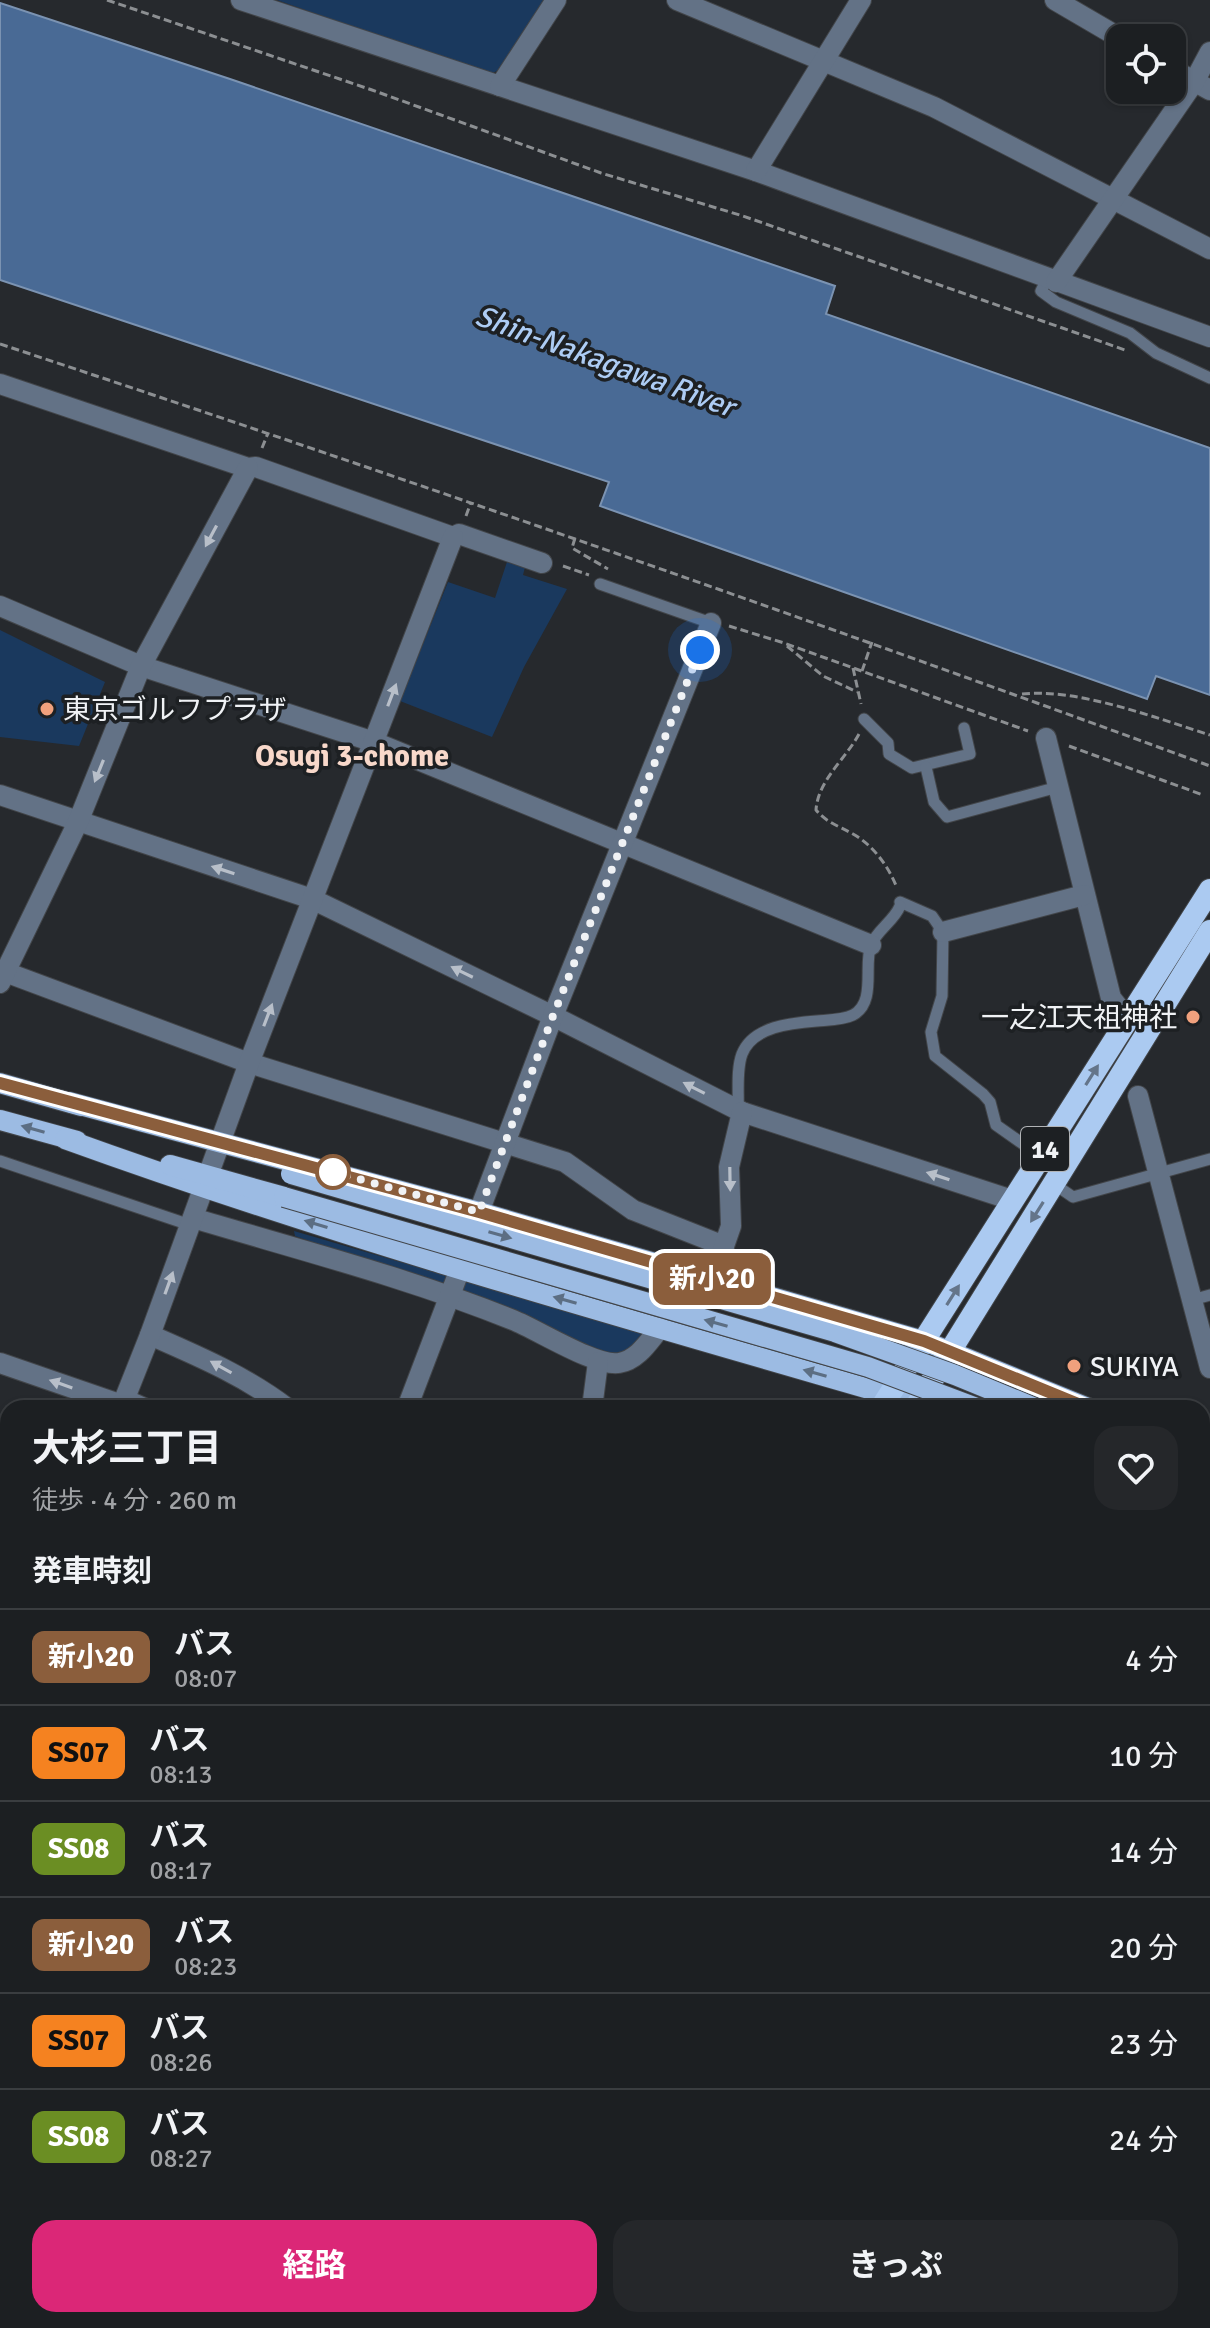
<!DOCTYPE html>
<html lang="ja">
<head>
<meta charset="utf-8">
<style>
  :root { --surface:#1c1f22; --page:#25272a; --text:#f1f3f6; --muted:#a0a2a5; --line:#3a3d40; --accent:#db2777 }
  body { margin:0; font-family:Signika,"Noto Sans JP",sans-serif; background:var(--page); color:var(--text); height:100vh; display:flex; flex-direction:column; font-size:30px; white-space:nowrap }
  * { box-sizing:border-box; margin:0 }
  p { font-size:26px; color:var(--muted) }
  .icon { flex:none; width:44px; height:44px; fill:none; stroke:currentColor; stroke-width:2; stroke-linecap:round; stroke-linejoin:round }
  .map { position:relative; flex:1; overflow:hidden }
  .panel { position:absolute; left:0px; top:1400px; width:1210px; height:928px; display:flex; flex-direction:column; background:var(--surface); border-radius:24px 24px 0 0; box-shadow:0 2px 6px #0004,0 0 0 2px var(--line) }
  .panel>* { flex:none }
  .badge { padding:0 16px; border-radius:12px; font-size:28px; line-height:52px }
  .buttons { position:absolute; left:1106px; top:24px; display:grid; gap:16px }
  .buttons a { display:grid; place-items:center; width:80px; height:80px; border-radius:16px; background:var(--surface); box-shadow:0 2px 6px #0004,0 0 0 2px var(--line); font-size:40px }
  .you { position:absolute; width:40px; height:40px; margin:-20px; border:6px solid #fff; border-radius:50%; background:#1a73e8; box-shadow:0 0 0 12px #1a73e833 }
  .map>.badge { position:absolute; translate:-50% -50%; box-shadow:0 0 0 4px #fff }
  h2 { padding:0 32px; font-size:30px; line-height:72px }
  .round { display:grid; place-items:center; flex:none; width:84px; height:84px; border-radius:24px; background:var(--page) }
  .head { display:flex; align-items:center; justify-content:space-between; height:136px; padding:0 32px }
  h1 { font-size:38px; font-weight:700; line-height:60px }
  .primary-button { display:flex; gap:16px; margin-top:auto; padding:16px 32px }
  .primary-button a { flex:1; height:92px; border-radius:24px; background:var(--accent); color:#fff; font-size:32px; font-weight:700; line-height:92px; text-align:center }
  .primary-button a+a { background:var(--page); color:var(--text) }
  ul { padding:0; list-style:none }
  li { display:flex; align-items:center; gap:24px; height:96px; padding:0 32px; border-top:2px solid var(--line) }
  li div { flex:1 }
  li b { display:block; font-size:30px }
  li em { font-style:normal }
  li .badge { min-width:88px; font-weight:700; text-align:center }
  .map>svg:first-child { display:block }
  .built { fill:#2d343d }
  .green { fill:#1a395e }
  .water { fill:#496a95; stroke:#7b93b2; stroke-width:2 }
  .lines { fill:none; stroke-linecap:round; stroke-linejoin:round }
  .service-casing { stroke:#424549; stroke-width:13 }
  .minor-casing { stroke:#424549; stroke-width:22 }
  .tertiary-casing { stroke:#424549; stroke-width:22 }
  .primary-casing { stroke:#424549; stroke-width:22 }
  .trunk-casing { stroke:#424549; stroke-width:24 }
  .path { stroke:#8c8f92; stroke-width:3; stroke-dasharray:8 4; stroke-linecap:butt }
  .service { stroke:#637286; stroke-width:11 }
  .minor { stroke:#637286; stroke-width:20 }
  .tertiary { stroke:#637286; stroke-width:20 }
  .primary { stroke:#9cbbe3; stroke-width:20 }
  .trunk { stroke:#abcaf1; stroke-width:22 }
  .primary-bridge-casing { stroke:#424549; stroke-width:22; stroke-linecap:butt }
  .primary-bridge { stroke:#9cbbe3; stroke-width:20 }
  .oneway { fill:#b8bfc9 }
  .oneway2 { fill:#64758a }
  .oneway3 { fill:#5c6e83 }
  .line-casing { stroke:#fff; stroke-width:18 }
  .line { stroke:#8b5e3c; stroke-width:12 }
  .walk { stroke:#f0f2f5; stroke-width:8; stroke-dasharray:0 14.4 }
  .poi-dot { fill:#f1a17d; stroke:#1d2023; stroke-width:3 }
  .stop-dot { fill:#fff; stroke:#8b5e3c; stroke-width:4 }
  .labels { text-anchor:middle; stroke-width:7; stroke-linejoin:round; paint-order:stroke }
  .shield { fill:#1d2023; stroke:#b1b3b6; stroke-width:2 }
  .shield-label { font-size:26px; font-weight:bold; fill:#f0f2f5 }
  .poi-label { font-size:28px; fill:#f0f2f5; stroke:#1d2023; text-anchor:start }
  .water-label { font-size:30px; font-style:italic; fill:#adccf4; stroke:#1d2023 }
  .neighbourhood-label { font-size:30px; font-weight:bold; fill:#f8d8ca; stroke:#1d2023 }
</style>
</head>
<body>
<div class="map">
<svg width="1210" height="2328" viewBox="0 0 1210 2328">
  <rect width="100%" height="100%" fill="#26292d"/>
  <polygon class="built" points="1202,2127 1210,2132 1210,2328 1014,2328 1007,2323 1008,2320 1202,2320"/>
  <g class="green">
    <polygon points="277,0 549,0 504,67 489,75"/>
    <polygon points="507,562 525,567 523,575 567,589 524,667 492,737 400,701 448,582 495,598"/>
    <polygon points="0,630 105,682 79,746 0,737"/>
    <polygon points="294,1231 455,1278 448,1290 295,1236"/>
    <path d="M462 1277 650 1333C633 1352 625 1355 599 1356L455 1293Z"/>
  </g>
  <polygon class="water" points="0,3 230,79 835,286 826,314 1210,448 1210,695 1156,676 1147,699 600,506 609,482 0,280"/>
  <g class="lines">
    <g class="service-casing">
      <g id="service">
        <polyline points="1047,279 1041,291 1056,302 1130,333 1156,353 1210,378"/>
        <polyline points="600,584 711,623"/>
        <polyline points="864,719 888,743 889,754 912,768 970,754 964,728"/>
        <polyline points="926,767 934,802 947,817 1058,787"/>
        <polyline points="900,902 932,916 943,932 942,996 931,1032 935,1056 983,1094 990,1102 996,1125 1040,1156"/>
        <path d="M738 1110C739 1093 736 1070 742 1054 753 1026 792 1023 817 1021 828 1020 843 1020 853 1015 877 1002 863 965 871 945 877 930 894 921 900 906"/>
        <polyline points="0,1161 190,1225"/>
        <polyline points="1054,1184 1073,1197 1210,1159"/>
        <polyline points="1192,1300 1210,1295"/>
        <polyline points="126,1395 155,1408"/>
      </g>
    </g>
    <g class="minor-casing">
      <g id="minor">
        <polyline points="241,0 756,171 1210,337"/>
        <polyline points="677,0 934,107 1210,249"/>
        <polyline points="1055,0 1120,38"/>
        <polyline points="1172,69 1210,90"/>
        <polyline points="500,86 556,0"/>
        <polyline points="1056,282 1194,82 1210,52"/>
        <polyline points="0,384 248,468 256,467 453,537 459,534 542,563"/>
        <polyline points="0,606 141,666 374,742 871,945"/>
        <polyline points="1046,738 1111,998 1119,1008 1131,1014"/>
        <polyline points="0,795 312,899 553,1016 742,1112 1012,1200"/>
        <polyline points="943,932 1084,895"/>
        <polyline points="0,970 249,1063 565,1162 633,1210 724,1246"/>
        <polyline points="0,983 78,822 141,666 248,468"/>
        <polyline points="1138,1096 1210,1368"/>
        <polyline points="479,1212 553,1016 711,623"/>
        <path d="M193 1218C300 1250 409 1278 513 1320 538 1330 596 1367 619 1363 638 1360 649 1341 660 1328"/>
        <polyline points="719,1281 724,1246 731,1226 729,1167 742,1112"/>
        <path d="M150 1335C198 1356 245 1376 287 1408"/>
        <polyline points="0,1363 122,1405"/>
        <polyline points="121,1408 150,1335 249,1063 453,537"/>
        <polyline points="407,1408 460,1269"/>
        <polyline points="592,1408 598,1362"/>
        <polyline points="0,1525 8,1527"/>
        <polyline points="0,1670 8,1657"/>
        <polyline points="0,1834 8,1834"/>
        <polyline points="1202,1871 1210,1876"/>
        <polyline points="1202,1956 1210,1948"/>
        <polyline points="0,2028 8,2019"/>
        <polyline points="1202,2056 1210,2061"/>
        <polyline points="0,2212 8,2204"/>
        <polyline points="475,2320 488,2328"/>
        <polyline points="36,2328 41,2320"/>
        <polyline points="618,2328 622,2320"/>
        <polyline points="996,2328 998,2320"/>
      </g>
    </g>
    <g class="tertiary-casing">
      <g id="tertiary">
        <polyline points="756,171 861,0"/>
        <polyline points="0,1994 8,2004"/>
        <polyline points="250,2320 256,2328"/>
        <polyline points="928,2320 959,2328"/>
      </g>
    </g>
    <g class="primary-casing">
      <g id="primary">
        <polyline points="0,1083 81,1106"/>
        <polyline points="69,1102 479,1212 924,1341 1088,1408"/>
        <polyline points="0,1120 77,1141"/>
        <path d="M65 1139C336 1237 613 1315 890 1395L923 1408"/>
        <polyline points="170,1165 284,1197"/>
        <polyline points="1202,1455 1210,1459"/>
        <polyline points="1202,1479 1210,1482"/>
        <polyline points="1202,1500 1210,1503"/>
        <polyline points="1202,1523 1210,1527"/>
      </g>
    </g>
    <g class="trunk-casing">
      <g id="trunk">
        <polyline points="881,1408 1210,890"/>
        <polyline points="915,1408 1210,931"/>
        <polyline points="268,2328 273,2320"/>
        <polyline points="301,2328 306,2320"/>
      </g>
    </g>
    <g class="path">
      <polyline points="107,0 372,90 601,173 743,216 1125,350"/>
      <path d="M0 344C406 478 809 619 1210 766"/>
      <polyline points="262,448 268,433"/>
      <polyline points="466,516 471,502"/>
      <polyline points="575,538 572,548 608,569"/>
      <polyline points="563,566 589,575"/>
      <polyline points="729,626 784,643 1028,731"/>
      <polyline points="787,646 823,676 857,692"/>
      <polyline points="853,668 861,704"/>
      <polyline points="862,671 872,642"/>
      <path d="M1022 694C1078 688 1156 718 1210 735"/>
      <path d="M859 734C845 760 818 780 816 810 827 823 839 826 853 834 873 845 889 867 897 888"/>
      <polyline points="1069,746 1203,795"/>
      <polyline points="1202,1766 1210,1766"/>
    </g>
    <use href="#service" class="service"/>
    <use href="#minor" class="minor"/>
    <use href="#tertiary" class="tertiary"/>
    <use href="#primary" class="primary"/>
    <use href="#trunk" class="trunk"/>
    <g class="primary-bridge-casing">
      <g id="primary-bridge">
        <polyline points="291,1174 835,1332 955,1375 1035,1408"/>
        <polyline points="284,1197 868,1367 977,1408"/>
      </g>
    </g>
    <use href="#primary-bridge" class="primary-bridge"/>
  </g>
  <defs><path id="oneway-solid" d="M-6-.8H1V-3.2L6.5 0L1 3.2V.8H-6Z" transform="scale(2)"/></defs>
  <g class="oneway">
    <use href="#oneway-solid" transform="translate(211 536) rotate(118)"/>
    <use href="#oneway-solid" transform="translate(392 695) rotate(-69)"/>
    <use href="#oneway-solid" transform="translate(99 771) rotate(112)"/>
    <use href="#oneway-solid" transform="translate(223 870) rotate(-162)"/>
    <use href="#oneway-solid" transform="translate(462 972) rotate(-154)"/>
    <use href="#oneway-solid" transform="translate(268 1015) rotate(-69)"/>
    <use href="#oneway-solid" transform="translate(694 1088) rotate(-153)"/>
    <use href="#oneway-solid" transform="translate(938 1176) rotate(-162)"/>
    <use href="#oneway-solid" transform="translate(730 1179) rotate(89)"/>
    <use href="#oneway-solid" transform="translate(169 1283) rotate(-70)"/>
    <use href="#oneway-solid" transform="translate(221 1367) rotate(-151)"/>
    <use href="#oneway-solid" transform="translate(61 1384) rotate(-161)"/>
  </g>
  <g class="oneway2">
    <use href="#oneway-solid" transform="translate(1092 1075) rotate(-58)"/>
    <use href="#oneway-solid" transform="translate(1037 1212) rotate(122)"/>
    <use href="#oneway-solid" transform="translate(953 1295) rotate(-58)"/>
  </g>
  <g class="oneway3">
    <use href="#oneway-solid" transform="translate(33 1129) rotate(-164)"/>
    <use href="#oneway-solid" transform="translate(316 1224) rotate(-163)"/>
    <use href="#oneway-solid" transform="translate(500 1235) rotate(16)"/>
    <use href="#oneway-solid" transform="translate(565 1300) rotate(-164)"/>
    <use href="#oneway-solid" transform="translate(716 1323) rotate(-164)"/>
    <use href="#oneway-solid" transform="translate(815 1373) rotate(-164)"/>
  </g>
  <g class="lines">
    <g class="line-casing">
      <polyline id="line" points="0,1083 479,1212 924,1341 1088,1408"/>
    </g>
    <use href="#line" class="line"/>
    <polyline class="walk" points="333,1172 479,1212 553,1016 700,650"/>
  </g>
  <g class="poi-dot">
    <circle cx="47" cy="709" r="8"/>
    <circle cx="1193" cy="1017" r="8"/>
    <circle cx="1074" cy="1366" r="8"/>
  </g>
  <circle class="stop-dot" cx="333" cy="1172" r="16"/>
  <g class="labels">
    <rect class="shield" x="1021" y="1127" width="48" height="44" rx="6"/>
    <g class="shield-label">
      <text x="1045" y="1158">14</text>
    </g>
    <g class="poi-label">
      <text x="63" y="719">東京ゴルフプラザ</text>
      <text x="1177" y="1027" text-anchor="end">一之江天祖神社</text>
      <text x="1090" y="1376">SUKIYA</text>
    </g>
    <g class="water-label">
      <text transform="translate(605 361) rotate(20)" y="10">Shin-Nakagawa River</text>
    </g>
    <g class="neighbourhood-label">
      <text x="352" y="766">Osugi 3-chome</text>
    </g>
  </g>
</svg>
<div class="buttons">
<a><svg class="icon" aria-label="locate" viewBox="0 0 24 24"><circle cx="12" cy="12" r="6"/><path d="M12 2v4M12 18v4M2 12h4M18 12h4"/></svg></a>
</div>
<div class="you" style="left:700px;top:650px"></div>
<b class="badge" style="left:712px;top:1279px;background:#8b5e3c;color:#fff">新小20</b>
<section class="panel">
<div class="head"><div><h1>大杉三丁目</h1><p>徒歩 · 4 分 · 260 m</p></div><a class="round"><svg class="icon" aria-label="heart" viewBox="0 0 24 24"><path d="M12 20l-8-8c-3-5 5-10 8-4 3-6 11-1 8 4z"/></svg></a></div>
<h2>発車時刻</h2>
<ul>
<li><span class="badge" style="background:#8b5e3c;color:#fff">新小20</span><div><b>バス</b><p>08:07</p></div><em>4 分</em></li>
<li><span class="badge" style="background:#f58220;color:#111">SS07</span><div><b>バス</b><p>08:13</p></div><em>10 分</em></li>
<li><span class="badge" style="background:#6b8e23;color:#fff">SS08</span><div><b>バス</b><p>08:17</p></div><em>14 分</em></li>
<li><span class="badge" style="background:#8b5e3c;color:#fff">新小20</span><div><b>バス</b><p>08:23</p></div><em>20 分</em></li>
<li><span class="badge" style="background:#f58220;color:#111">SS07</span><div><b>バス</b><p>08:26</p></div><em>23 分</em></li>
<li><span class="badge" style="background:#6b8e23;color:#fff">SS08</span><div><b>バス</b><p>08:27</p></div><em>24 分</em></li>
</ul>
<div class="primary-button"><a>経路</a><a>きっぷ</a></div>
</section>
</div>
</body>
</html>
